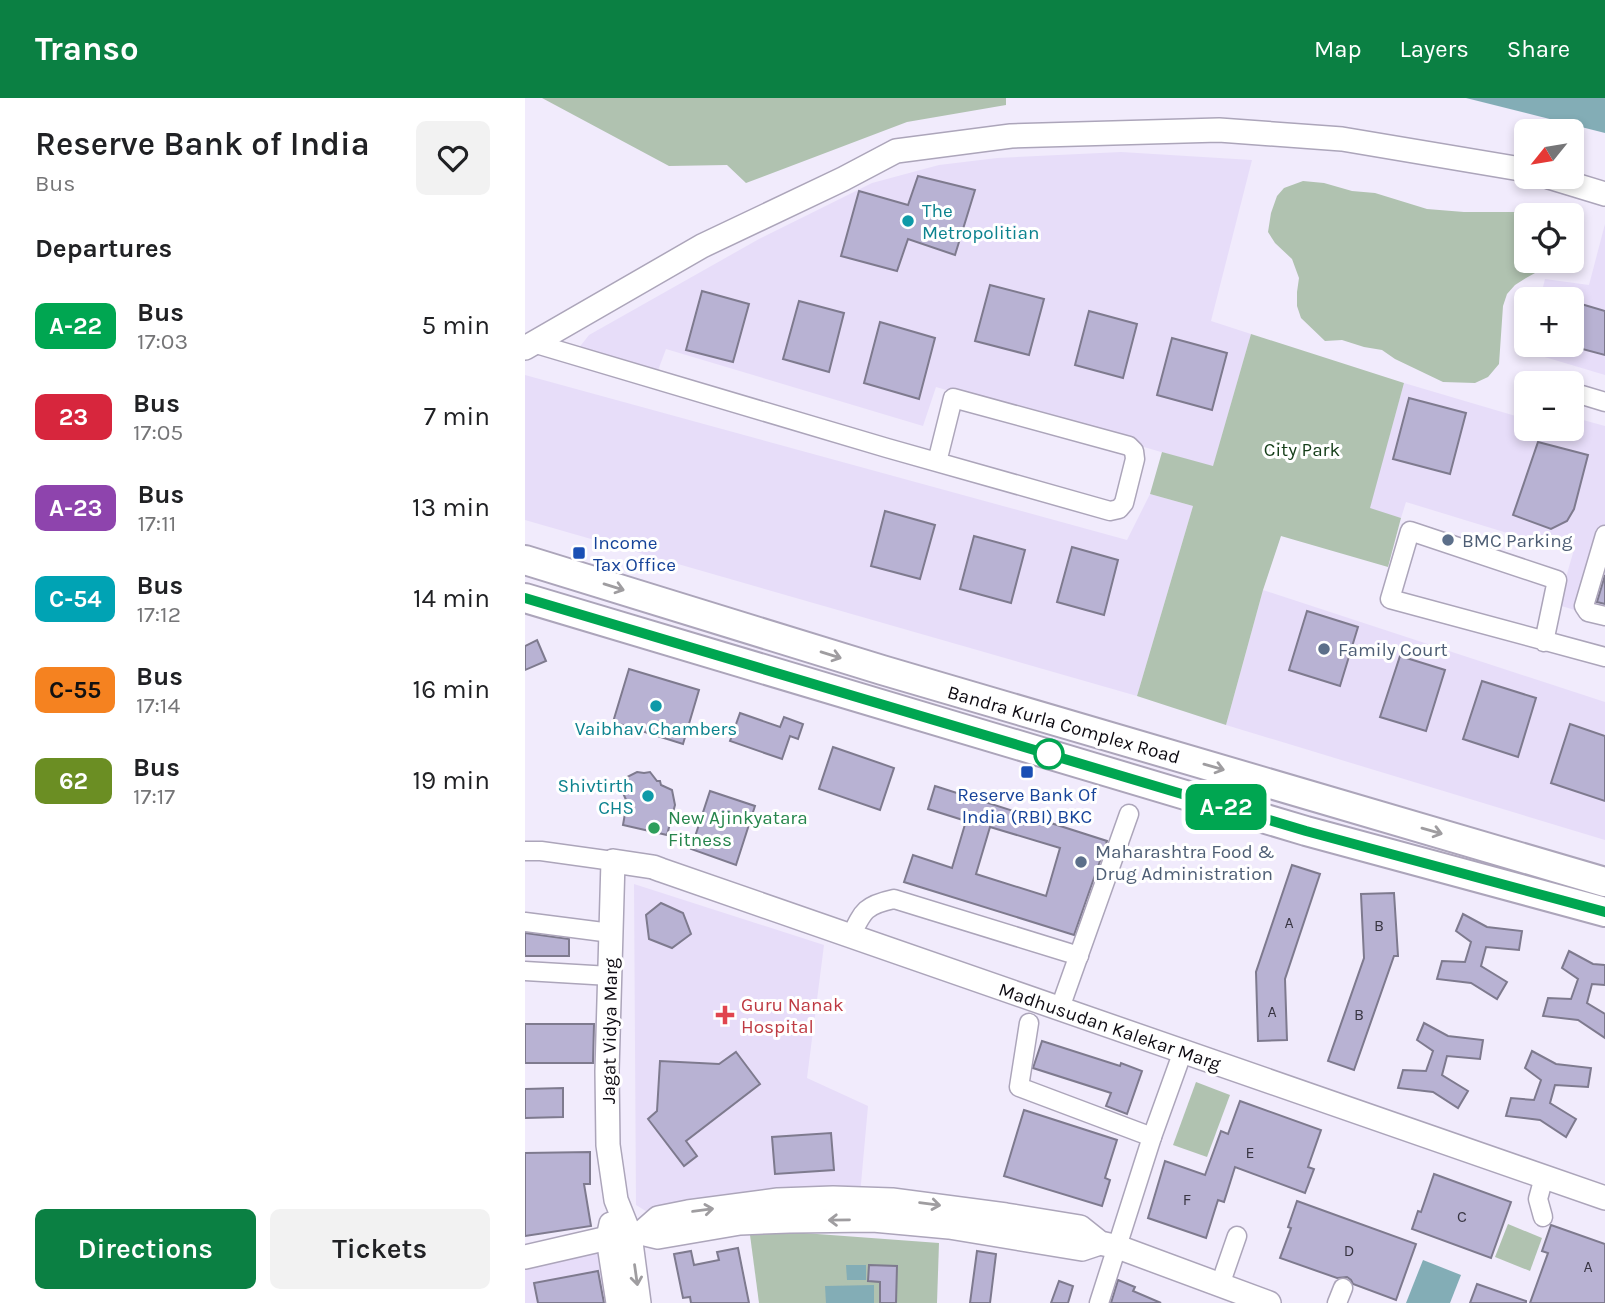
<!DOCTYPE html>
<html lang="en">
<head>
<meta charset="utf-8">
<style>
  :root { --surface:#fff; --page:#f2f2f2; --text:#202124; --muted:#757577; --accent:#0b8043 }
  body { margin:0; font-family:Karla,sans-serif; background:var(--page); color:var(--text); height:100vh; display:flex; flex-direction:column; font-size:26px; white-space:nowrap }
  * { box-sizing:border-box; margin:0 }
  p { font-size:23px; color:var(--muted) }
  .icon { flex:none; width:38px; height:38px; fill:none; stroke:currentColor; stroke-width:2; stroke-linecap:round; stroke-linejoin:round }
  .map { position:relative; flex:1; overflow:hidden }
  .drawer { display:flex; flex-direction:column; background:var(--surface); width:525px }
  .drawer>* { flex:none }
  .badge { padding:0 14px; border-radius:10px; font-size:24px; line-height:46px }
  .needle { width:46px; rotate:240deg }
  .controls { position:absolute; left:989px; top:21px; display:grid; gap:14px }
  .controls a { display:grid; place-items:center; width:70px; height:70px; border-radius:10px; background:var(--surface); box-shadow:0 4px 10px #0003; font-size:35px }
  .map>.badge { position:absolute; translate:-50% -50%; box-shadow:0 0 0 4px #fff }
  h2 { padding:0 35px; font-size:26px; line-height:63px }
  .round { display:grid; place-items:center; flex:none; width:74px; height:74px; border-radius:10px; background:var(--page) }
  .head { display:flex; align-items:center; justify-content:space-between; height:119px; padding:0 35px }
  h1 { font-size:33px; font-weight:600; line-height:52px }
  .button { display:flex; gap:14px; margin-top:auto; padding:14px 35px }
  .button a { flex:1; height:80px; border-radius:10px; background:var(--accent); color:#fff; font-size:28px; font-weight:600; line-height:80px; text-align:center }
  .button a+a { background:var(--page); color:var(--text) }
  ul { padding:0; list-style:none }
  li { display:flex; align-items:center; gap:21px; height:91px; padding:0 35px }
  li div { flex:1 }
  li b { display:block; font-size:26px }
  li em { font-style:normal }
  li .badge { min-width:77px; font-weight:700; text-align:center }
  header { display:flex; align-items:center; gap:42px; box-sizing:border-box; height:98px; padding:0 35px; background:var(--accent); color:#fff }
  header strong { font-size:33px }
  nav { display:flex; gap:38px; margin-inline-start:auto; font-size:24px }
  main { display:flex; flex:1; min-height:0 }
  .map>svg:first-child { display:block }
  .built { fill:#e7ddf9 }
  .green { fill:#b0c2b0 }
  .water { fill:#83adb6 }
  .building { fill:#b8b2d3; stroke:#7e7a8e; stroke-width:2; fill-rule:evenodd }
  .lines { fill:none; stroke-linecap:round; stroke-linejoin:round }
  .minor-casing { stroke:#aca5ba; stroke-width:21 }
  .tertiary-casing { stroke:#aca5ba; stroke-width:26 }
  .primary-casing { stroke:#aca5ba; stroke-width:32 }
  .minor { stroke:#fff; stroke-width:18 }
  .tertiary { stroke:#fff; stroke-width:23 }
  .primary { stroke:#fff; stroke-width:28 }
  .oneway { stroke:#9f9da0 }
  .line-casing { stroke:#fff; stroke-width:16 }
  .line { stroke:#00a651; stroke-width:10 }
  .culture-dot { fill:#0f9aa8; stroke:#fff; stroke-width:2.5 }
  .service-dot { fill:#5c6f8a; stroke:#fff; stroke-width:2.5 }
  .transit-dot { fill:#1a4fb4; stroke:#fff; stroke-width:2.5 }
  .stop-dot { fill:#fff; stroke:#00a651; stroke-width:3.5 }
  .leisure-dot { fill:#2e9e5b; stroke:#fff; stroke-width:2.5 }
  .health-dot { fill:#e0444e; stroke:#fff; stroke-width:2.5 }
  .labels { text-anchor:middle; stroke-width:6; stroke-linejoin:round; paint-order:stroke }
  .number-label { font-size:16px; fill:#383542 }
  .culture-label { font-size:19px; fill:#0d838f; stroke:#fff; text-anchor:start }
  .park-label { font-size:19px; fill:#143d18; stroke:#fff }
  .service-label { font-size:19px; fill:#4e5e75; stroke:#fff; text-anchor:start }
  .transit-label { font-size:19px; fill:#164399; stroke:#fff; text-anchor:start }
  .street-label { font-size:19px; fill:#0e0b12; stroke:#fff }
  .leisure-label { font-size:19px; fill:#27864d; stroke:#fff; text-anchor:start }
  .health-label { font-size:19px; fill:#be3a42; stroke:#fff; text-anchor:start }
</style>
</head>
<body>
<header>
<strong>Transo</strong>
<nav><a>Map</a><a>Layers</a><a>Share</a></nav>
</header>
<main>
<section class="drawer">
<div class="head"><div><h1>Reserve Bank of India</h1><p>Bus</p></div><a class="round"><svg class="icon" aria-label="heart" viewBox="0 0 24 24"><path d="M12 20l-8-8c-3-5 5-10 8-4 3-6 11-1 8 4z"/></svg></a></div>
<h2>Departures</h2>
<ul>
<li><span class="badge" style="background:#00a651;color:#fff">A-22</span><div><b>Bus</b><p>17:03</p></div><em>5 min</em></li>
<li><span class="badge" style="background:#d7263d;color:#fff">23</span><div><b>Bus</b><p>17:05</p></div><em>7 min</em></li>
<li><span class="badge" style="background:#8e44ad;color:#fff">A-23</span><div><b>Bus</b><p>17:11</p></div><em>13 min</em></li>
<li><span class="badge" style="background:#00a3b4;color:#fff">C-54</span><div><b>Bus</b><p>17:12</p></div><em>14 min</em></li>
<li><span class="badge" style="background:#f58220;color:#111">C-55</span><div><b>Bus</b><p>17:14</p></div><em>16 min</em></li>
<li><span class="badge" style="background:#6b8e23;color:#fff">62</span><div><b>Bus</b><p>17:17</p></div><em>19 min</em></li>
</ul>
<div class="button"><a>Directions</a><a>Tickets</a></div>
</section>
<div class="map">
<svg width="1080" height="1205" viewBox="0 0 1080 1205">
  <rect width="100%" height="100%" fill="#f1ebfc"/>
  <g class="built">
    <polygon points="596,54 727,62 686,223 726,236 688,369 411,289 398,328 141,251 132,275 53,251 64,237 234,141 347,85 414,67 472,60"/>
    <polygon points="1080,126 1080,277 1003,254 1005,247 1046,247 1046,201 1015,201 1020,181 1064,187"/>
    <polygon points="0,277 602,442 625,396 668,408 612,598 0,422"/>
    <polygon points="879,285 994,319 1001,315 1001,331 1046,331 1047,319 1080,328 1080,521 1033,507 1048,455 881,404 876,420 844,411"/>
    <polygon points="738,492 1080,604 1080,742 701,627"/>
    <polygon points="109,786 299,847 282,980 343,1008 334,1108 129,1118 111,1107"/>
    <polygon points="76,1150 90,1205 0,1205 0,1169"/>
  </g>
  <g class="green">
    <polygon points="17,0 481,0 481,7 382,24 221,85 202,67 144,68"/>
    <polygon points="778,83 799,85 827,93 850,95 902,111 939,114 997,114 1017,117 1001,117 1001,163 1036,163 1033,166 1010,175 1001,180 990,187 982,196 978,208 974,266 963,279 950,285 918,284 870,261 857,252 839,249 817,242 800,243 776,220 772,208 772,194 774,180 767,161 750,145 743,134 746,115 752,98 759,90"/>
    <polygon points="726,236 879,285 845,410 876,420 863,469 756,438 738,492 701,627 612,598 668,408 625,396 637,354 688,368"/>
    <polygon points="671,984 705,997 682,1059 648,1047"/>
    <polygon points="983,1126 1017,1140 1005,1173 970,1159"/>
    <polygon points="265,1134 414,1145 412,1205 234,1205 225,1137"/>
  </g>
  <g class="water">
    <polygon points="941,0 1080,0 1080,35"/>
    <polygon points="898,1162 936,1177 925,1205 881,1205"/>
    <polygon points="321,1167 341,1167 341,1182 322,1182"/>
    <polygon points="349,1187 349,1205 301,1205 300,1188"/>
  </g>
  <g class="building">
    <polygon points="393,78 450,92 430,157 383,141 372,173 316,158 334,93 383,107"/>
    <polygon points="465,187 519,201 504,257 450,243"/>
    <polygon points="177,193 224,206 208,264 161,252"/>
    <polygon points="274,203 319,215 304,274 258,261"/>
    <polygon points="1046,203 1080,213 1080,257 1046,248"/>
    <polygon points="564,213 612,226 598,280 550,267"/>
    <polygon points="355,224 410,240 394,301 339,285"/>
    <polygon points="647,240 702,255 687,312 632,297"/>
    <polygon points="884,300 941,315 925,376 868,361"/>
    <polygon points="1013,344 1063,357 1049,411 1042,423 1026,431 988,417"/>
    <polygon points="360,413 410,427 395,481 346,468"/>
    <polygon points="449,438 500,452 486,505 435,491"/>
    <polygon points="547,449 593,462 579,517 532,504"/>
    <polygon points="1080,477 1080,506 1072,504"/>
    <polygon points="782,513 833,529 815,588 764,572"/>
    <polygon points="12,542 21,563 0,572 0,548"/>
    <polygon points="875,558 920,572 901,633 855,619"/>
    <polygon points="104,571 174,592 158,646 88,624"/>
    <polygon points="957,583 1011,600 993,659 938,641"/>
    <polygon points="215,615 255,629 259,619 278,626 273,641 265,638 257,661 205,643"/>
    <polygon points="1045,626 1080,638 1080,703 1026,685"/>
    <polygon points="308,649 369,670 355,712 294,691"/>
    <polygon points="112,674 119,675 125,674 132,683 135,683 136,687 147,692 150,707 142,737 98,727 102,704 98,695 98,689 103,685 102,679"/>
    <path d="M410 688 582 743 549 837 379 784 388 757 427 770 441 723 403 711ZM465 729 535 750 521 798 451 776Z"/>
    <polygon points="185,693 230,708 211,767 166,751"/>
    <polygon points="767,767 795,776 760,881 762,942 733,943 731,874"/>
    <polygon points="869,795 873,858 869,858 829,972 803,963 839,860 836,796"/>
    <polygon points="136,805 158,815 166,836 147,850 124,841 121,817"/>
    <polygon points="938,816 962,829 997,833 994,852 961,849 956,868 982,884 972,901 946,885 912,881 917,863 940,864 946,844 931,833"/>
    <polygon points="0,835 44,841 44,858 0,858"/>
    <polygon points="1044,853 1068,866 1080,867 1080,887 1067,886 1062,905 1080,916 1080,940 1053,922 1018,918 1023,900 1046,901 1053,881 1037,870"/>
    <polygon points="899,925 923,938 958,942 955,961 922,958 917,977 943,993 933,1010 908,994 873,990 878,972 901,973 908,953 892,942"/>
    <polygon points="0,926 69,926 68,965 0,965"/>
    <polygon points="517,943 595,968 596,965 617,973 602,1016 581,1008 586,995 508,970"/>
    <polygon points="1007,953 1031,966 1066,970 1063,989 1030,987 1025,1005 1051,1021 1041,1039 1015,1022 981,1018 986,1000 1009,1002 1016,982 1000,970"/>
    <polygon points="211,954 235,986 161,1043 172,1058 159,1068 123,1021 132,1013 135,963 194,966"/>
    <polygon points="38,990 38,1019 0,1020 0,991"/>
    <polygon points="715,1003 796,1032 783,1069 789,1071 780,1095 710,1069 699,1104 693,1102 681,1140 623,1120 640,1063 680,1077 696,1033 703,1036"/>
    <polygon points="499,1012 592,1042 580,1080 585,1082 577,1108 479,1078"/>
    <polygon points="306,1035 309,1072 250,1076 247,1039"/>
    <polygon points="65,1054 65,1086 59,1086 66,1128 0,1138 0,1055"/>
    <polygon points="909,1076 986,1104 966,1160 887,1131 893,1113 896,1114"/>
    <polygon points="772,1103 891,1146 871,1202 828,1186 826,1182 822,1179 812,1180 755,1160 766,1130 763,1129"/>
    <polygon points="1026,1127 1080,1146 1080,1205 1005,1205 1023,1155 1017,1153"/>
    <polygon points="213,1150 224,1205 166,1205 165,1199 158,1200 149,1156 166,1153 169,1167 194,1162 192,1154"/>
    <polygon points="452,1153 471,1156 465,1205 445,1205"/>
    <polygon points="344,1167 372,1168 371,1205 355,1205 355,1184 343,1183"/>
    <polygon points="73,1173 79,1205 13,1205 9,1185"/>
    <polygon points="593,1182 610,1189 608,1193 636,1205 586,1205"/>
    <polygon points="534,1183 548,1188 543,1205 526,1205"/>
    <polygon points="952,1186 1001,1203 1001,1205 945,1205"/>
  </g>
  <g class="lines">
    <g class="minor-casing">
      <g id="minor">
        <polyline points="8,245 362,350 585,413 594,411 599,405 610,361 609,353 604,348 428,300 412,364"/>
        <polyline points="1057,297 1080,304"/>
        <polyline points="1080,437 1059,508 1063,514 1080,518"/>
        <polyline points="1019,544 1032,482 885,433 865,501 1080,559"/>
        <polyline points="0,753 16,753 88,763"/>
        <polyline points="0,824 86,835"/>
        <path d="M326 838C338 812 341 807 369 801L554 858"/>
        <polyline points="0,873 85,878"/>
        <polyline points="535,910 604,716"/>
        <polyline points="504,925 494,989 627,1039"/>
        <polyline points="1018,1119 1013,1101 1019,1079"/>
        <polyline points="695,1187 712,1138"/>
        <polyline points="574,1205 627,1039 658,953"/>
        <polyline points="812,1205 818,1190"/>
      </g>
    </g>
    <g class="tertiary-casing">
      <g id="tertiary">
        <polyline points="1024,79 1080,96"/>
        <polyline points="0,250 177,148 318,81 371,53 486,38 694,32 817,41 1001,72"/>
        <polyline points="86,1126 83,1140 93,1205"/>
        <polyline points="116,1135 133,1120 163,1114 253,1102 308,1100 367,1102 481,1117 555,1129 575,1145 593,1149 744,1205"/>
        <polyline points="0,1159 83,1140 116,1135 133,1139 215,1125 264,1123 348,1122 424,1129 557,1151 575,1145"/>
        <polyline points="114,1205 105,1137 91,1102 83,1047 82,973 88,763 128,769 136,772 1080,1100"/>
      </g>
    </g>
    <g class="primary-casing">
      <g id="primary">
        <polyline points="0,462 357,572 1080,784"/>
        <polyline points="0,500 781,733 1080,814"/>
      </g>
    </g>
    <use href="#minor" class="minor"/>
    <use href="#tertiary" class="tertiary"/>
    <use href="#primary" class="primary"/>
  </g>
  <defs><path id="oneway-shaft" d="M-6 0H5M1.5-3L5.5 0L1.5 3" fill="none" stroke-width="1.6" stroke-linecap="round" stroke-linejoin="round" transform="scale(1.75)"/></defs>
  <g class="oneway">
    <use href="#oneway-shaft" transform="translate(89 489) rotate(17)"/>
    <use href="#oneway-shaft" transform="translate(306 557) rotate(17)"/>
    <use href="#oneway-shaft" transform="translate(689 669) rotate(16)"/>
    <use href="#oneway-shaft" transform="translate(907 733) rotate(16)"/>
    <use href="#oneway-shaft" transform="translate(405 1106) rotate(7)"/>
    <use href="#oneway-shaft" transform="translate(178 1112) rotate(-8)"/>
    <use href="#oneway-shaft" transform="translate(314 1122) rotate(179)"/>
    <use href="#oneway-shaft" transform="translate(111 1177) rotate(82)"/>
  </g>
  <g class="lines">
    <g class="line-casing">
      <polyline id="line" points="0,500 781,733 1080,814"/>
    </g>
    <use href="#line" class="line"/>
  </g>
  <g class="culture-dot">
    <circle cx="383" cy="123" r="7"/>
    <circle cx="131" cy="608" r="7"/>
    <circle cx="123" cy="698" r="7"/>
  </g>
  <g class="service-dot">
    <circle cx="923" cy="442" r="7"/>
    <circle cx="799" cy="551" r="7"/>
    <circle cx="556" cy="764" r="7"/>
  </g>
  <g class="transit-dot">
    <rect x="47" y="448" width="14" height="14" rx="3.5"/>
    <rect x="495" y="667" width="14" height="14" rx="3.5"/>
  </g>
  <circle class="stop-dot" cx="524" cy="656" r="14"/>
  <circle class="leisure-dot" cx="129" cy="730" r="7"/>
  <path class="health-dot" d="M196.5 906.5h7v7h7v7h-7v7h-7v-7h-7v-7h7z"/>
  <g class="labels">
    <g class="number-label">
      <text x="764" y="830">A</text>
      <text x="854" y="833">B</text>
      <text x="747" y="919">A</text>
      <text x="834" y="922">B</text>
      <text x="725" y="1060">E</text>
      <text x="662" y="1107">F</text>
      <text x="937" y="1124">C</text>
      <text x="824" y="1158">D</text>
      <text x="1063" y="1174">A</text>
    </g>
    <g class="culture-label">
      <text x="397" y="119">The<tspan x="397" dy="22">Metropolitian</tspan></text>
      <text x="131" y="637" text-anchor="middle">Vaibhav Chambers</text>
      <text x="109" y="694" text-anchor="end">Shivtirth<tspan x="109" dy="22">CHS</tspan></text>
    </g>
    <g class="park-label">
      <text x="777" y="358">City Park</text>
    </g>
    <g class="service-label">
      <text x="937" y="449">BMC Parking</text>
      <text x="813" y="558">Family Court</text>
      <text x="570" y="760">Maharashtra Food &amp;<tspan x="570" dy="22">Drug Administration</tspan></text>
    </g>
    <g class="transit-label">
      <text x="68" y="451">Income<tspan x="68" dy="22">Tax Office</tspan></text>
      <text x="502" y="703" text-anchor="middle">Reserve Bank Of<tspan x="502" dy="22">India (RBI) BKC</tspan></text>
    </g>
    <g class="street-label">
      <text transform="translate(539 626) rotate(16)" y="7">Bandra Kurla Complex Road</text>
      <text transform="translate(585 928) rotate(19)" y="7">Madhusudan Kalekar Marg</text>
      <text transform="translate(84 933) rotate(-89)" y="7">Jagat Vidya Marg</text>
    </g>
    <g class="leisure-label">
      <text x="143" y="726">New Ajinkyatara<tspan x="143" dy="22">Fitness</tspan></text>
    </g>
    <g class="health-label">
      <text x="216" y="913">Guru Nanak<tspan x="216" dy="22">Hospital</tspan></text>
    </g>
  </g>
</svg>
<div class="controls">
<a><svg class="needle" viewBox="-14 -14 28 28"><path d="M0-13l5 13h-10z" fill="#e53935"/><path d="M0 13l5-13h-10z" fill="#757577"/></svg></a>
<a><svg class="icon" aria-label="locate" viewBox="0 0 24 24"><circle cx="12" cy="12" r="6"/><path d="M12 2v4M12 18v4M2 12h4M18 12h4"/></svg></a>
<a>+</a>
<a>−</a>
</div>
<b class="badge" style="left:701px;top:709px;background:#00a651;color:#fff">A-22</b>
</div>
</main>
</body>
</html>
